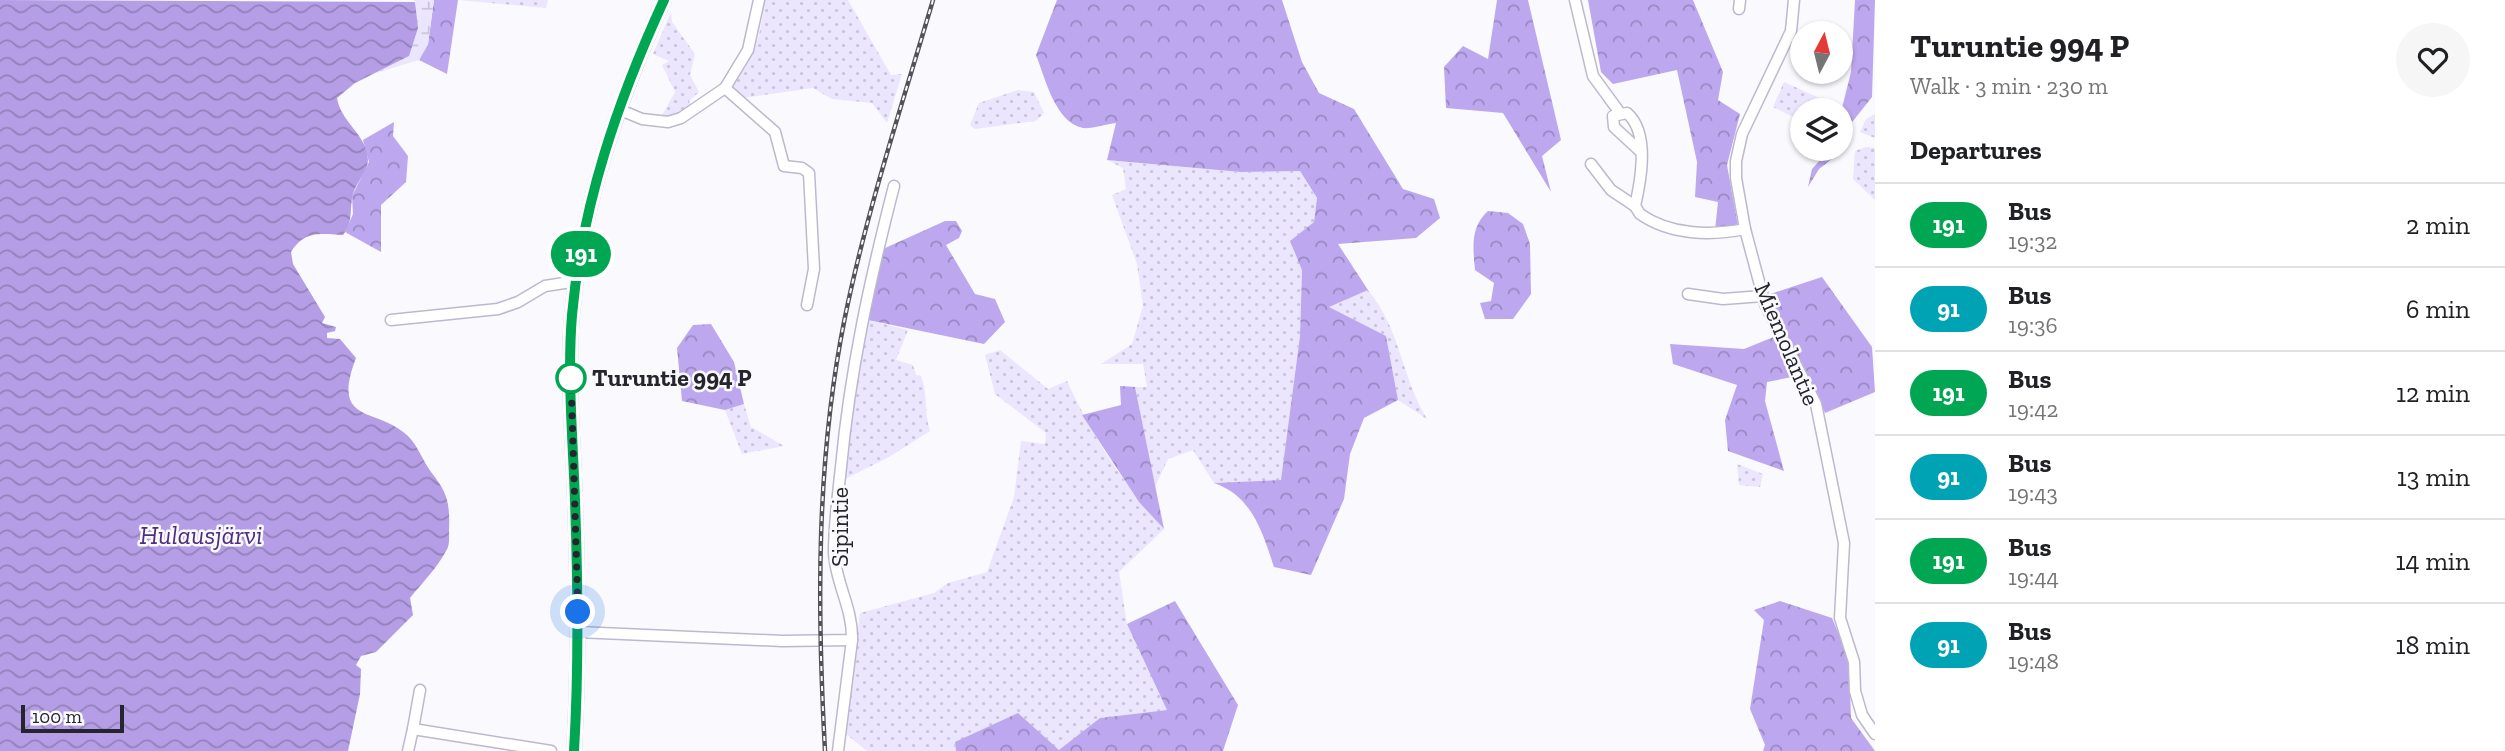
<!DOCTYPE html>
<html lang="en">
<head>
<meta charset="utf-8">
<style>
  :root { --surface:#fff; --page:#f6f6f6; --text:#202124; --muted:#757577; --line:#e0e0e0 }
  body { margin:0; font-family:"Zilla Slab",serif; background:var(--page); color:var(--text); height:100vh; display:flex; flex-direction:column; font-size:26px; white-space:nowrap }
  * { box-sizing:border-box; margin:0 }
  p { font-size:23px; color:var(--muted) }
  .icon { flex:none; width:38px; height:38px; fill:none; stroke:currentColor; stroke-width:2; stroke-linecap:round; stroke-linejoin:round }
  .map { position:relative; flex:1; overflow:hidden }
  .panel { display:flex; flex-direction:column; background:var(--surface); width:630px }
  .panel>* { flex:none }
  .badge { padding:0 14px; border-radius:23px; font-size:24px; line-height:46px }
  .needle { width:46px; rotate:7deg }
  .tools { position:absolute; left:1790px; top:21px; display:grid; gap:14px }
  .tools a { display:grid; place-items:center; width:63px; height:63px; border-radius:50%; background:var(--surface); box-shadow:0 2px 5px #0004; font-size:35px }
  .scale { position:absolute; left:21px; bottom:18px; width:103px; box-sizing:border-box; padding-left:7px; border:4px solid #26242c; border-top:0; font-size:19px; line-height:24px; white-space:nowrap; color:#26242c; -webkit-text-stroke:5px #faf9fe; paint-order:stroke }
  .you { position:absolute; width:35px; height:35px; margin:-18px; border:5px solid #fff; border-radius:50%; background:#1a73e8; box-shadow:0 0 0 10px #1a73e833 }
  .map>.badge { position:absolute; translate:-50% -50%; box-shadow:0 0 0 4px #fff }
  h2 { padding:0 35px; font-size:26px; line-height:63px }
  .round { display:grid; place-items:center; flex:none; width:74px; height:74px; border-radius:37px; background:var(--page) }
  .overview { display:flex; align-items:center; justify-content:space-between; height:119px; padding:0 35px }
  h1 { font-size:33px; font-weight:700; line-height:52px }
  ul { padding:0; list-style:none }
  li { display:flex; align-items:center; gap:21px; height:84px; padding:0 35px; border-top:2px solid var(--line) }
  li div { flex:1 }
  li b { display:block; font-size:26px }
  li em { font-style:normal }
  li .badge { min-width:77px; font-weight:700; text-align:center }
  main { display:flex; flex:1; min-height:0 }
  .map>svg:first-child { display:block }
  .green { fill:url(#green-dots) }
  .forest { fill:url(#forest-crowns) }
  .wetland { fill:url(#wetland-marsh) }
  .water { fill:url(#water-waves) }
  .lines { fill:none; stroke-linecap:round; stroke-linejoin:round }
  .minor-casing { stroke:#beb8ce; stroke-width:13 }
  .major-casing { stroke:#beb8ce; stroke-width:16 }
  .minor { stroke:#fff; stroke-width:10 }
  .major { stroke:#fff; stroke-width:12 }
  .rail-casing { stroke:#545259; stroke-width:4.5 }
  .rail { stroke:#faf9fe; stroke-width:2; stroke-dasharray:5; stroke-linecap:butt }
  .line-casing { stroke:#fff; stroke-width:16 }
  .line { stroke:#00a651; stroke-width:10 }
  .walk { stroke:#26242c; stroke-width:7; stroke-dasharray:0 12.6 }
  .stop-dot { fill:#fff; stroke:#00a651; stroke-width:3.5 }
  .labels { text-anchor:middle; stroke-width:5; stroke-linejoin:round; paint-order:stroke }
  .street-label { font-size:24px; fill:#26242c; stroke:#faf9fe }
  .stop-label { font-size:24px; font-weight:bold; fill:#26242c; stroke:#faf9fe; text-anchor:start }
  .water-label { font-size:26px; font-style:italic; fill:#4f2e81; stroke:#faf9fe }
</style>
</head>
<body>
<main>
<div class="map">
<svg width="1875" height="751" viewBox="0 0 1875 751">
  <defs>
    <pattern id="green-dots" width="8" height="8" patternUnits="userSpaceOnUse" patternTransform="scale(1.75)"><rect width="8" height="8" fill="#ece5fe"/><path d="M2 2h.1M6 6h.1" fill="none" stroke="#cac4da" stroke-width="1.8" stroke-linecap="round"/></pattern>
    <pattern id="forest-crowns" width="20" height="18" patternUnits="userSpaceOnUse" patternTransform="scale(1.75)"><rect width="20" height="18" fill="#bda7ef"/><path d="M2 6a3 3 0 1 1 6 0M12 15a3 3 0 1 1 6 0" fill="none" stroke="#9988c2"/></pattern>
    <pattern id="wetland-marsh" width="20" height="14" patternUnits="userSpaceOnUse" patternTransform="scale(1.75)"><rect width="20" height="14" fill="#ece5fe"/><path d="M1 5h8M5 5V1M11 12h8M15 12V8" fill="none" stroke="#cac4da"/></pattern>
    <pattern id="water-waves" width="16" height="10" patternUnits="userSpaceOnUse" patternTransform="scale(1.75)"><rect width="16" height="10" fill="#b59ee6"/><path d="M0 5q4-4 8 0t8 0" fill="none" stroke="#9381bb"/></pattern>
  </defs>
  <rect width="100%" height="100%" fill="#faf9fe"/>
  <g class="green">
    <polygon points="458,0 548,0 546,8"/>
    <path d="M764 0H848L891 75 902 74 887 123 872 103 832 99 813 88 735 99 726 93C752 62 761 42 764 0Z"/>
    <polygon points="671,12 672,22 695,54 690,75 699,92 689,101 692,107 660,119 675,92 662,65 669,61 653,54"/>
    <polygon points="1784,82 1826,101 1822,110 1802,110 1802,121 1773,107"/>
    <polygon points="1018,90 1034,92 1044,113 1036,121 975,129 970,125 979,103"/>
    <polygon points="1875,114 1875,138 1860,132 1866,119"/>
    <polygon points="1866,147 1875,148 1875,200 1853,179 1855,151"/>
    <polygon points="1107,160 1241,172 1300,171 1317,199 1314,222 1290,241 1302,270 1300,336 1281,481 1214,483 1193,450 1168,459 1155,487 1135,387 1147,387 1143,364 1101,364 1132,344 1143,306 1137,264 1112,195 1126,189 1123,168"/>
    <path d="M1368 290C1402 332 1400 374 1427 419L1398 400 1386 336 1328 307Z"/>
    <path d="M868 320 908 330 896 360 913 365 916 375 921 376C928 394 924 413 930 431L889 457 845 479 851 418Z"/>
    <path d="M1000 350 1048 389 1067 381C1091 434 1124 486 1164 529L1119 572 1127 624 1168 710 1100 718 1059 751 955 742 956 751H867L846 734 860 613 934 593 948 583 987 572 1014 497 1021 441 1045 444 1046 433 995 394 985 355Z"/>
    <polygon points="744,404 751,427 784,446 742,454 725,410"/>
    <polygon points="1737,464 1763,474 1760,487 1739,485"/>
  </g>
  <g class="forest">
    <polygon points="434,0 458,0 447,74 419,60 428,44"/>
    <path d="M1057 0H1282L1302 62 1319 93 1354 109 1403 189 1434 199 1440 218 1416 238 1338 244 1368 290 1329 307 1386 336 1398 400 1364 418 1350 454 1344 499 1311 575 1274 567C1262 531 1252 496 1214 483L1281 480 1300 336 1302 270 1290 241 1314 222 1317 198 1300 171 1241 172 1107 160 1116 123C1106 124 1092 129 1083 128 1055 123 1045 77 1036 55Z"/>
    <polygon points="1497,0 1528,0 1561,140 1542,156 1551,192 1503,113 1446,108 1444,67 1463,46 1488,59"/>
    <polygon points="1588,0 1693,0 1723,72 1718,100 1740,114 1727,165 1738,226 1715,230 1718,202 1695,197 1697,162 1677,70 1613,84 1601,72"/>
    <polygon points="1855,0 1875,0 1872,97 1849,126 1842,151 1819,169 1808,187 1812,169 1830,149 1841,149 1841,112 1851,72"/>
    <polygon points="394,122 393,136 408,156 406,182 381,205 381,252 345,232 353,214 352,196 369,162 363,140"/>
    <path d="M1488 211 1508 213 1523 224 1530 244 1531 294 1513 319H1485L1480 303 1491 301 1494 283 1475 270C1473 248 1470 227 1488 211Z"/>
    <polygon points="945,221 956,221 962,231 959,238 946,245 975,294 995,299 1005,322 984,344 868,320 883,249"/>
    <polygon points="1822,277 1872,347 1875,392 1825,413 1814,387 1782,331 1770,294"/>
    <polygon points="711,324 734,362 744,404 725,410 682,401 677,348 693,325"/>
    <polygon points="1776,336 1797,376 1767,382 1765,401 1784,471 1728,451 1725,420 1737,385 1673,364 1670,344 1744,349"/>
    <polygon points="1120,386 1135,387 1164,529 1139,502 1082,415 1121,405"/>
    <polygon points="1175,601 1238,705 1223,751 956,751 955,742 1018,713 1059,750 1100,718 1167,710 1127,624"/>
    <polygon points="1780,601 1832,618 1849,659 1851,718 1875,751 1763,751 1765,745 1750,709 1764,620 1754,610"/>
  </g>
  <polygon class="wetland" points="413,0 434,0 428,44 419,60 376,73 409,56 416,2"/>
  <path class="water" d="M0 0 415 2 418 28 409 56 355 83 337 98C341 123 367 134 368 160 368 171 356 183 353 194 349 209 354 221 343 235 319 234 305 230 291 252L293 264 325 317 322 323 336 327 335 331 327 333V338L340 339 356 358C330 426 377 406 408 436 418 446 423 461 431 472 448 493 450 504 449 531 449 537 450 546 446 551 437 568 422 583 410 598L413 615 376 652 361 656 356 665 361 669 360 694 348 751H0Z"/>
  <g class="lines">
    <g class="minor-casing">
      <g id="minor">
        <polyline points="1575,0 1593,76 1620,113"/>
        <polyline points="1794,0 1791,31 1742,134 1736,161 1736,178 1745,229 1765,304 1816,404 1844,543 1840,618 1854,662 1855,691 1862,715 1875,734"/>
        <polyline points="1739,9 1740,0"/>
        <polyline points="725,88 775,132 784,166 802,168 809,173 814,269 807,305"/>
        <polyline points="618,109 642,119 668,122 681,118 725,88 748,50 759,0"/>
        <path d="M1640 151 1614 127 1613 116 1627 113C1650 133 1641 180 1635 206L1640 214C1670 235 1710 236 1745 229"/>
        <polyline points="1591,164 1611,190 1635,206"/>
        <polyline points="1688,294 1723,299 1763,296"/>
        <polyline points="391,320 498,309 518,302 545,286 577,281"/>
        <path d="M578 632 782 641 852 640C853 608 835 582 834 552 834 524 838 495 841 467 850 371 870 279 894 186"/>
        <polyline points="413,729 420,690"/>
        <polyline points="408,751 413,729 551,751"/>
        <polyline points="838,751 852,640"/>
      </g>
    </g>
    <g class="major-casing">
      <path id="major" d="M574 751C579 668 578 584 575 501 573 439 567 377 572 315 582 204 618 101 664 0"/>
    </g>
    <use href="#minor" class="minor"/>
    <use href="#major" class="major"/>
    <g class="rail-casing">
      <path id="rail" d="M825 751C817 606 816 460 845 317 867 210 902 105 933 0"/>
    </g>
    <use href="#rail" class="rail"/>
  </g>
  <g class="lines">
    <g class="line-casing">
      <path id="line" d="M574 751C579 668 578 584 575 501 573 439 567 377 572 315 582 204 618 100 664 0"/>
    </g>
    <use href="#line" class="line"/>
    <polyline class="walk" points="571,378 578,612"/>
  </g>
  <circle class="stop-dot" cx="571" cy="378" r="14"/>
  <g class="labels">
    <g class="street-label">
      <text transform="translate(1787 344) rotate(67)" y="8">Miemolantie</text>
      <text transform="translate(840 527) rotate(-90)" y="8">Sipintie</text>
    </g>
    <g class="stop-label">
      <text x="592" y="386">Turuntie 994 P</text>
    </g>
    <g class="water-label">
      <text x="201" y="544">Hulausjärvi</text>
    </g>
  </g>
</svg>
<div class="tools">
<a><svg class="needle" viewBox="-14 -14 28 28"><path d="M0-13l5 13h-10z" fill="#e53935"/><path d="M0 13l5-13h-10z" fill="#757577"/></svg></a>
<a><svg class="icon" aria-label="layers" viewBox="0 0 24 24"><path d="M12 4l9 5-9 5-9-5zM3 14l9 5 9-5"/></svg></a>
</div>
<div class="scale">100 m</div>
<div class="you" style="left:578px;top:612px"></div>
<b class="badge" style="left:581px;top:254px;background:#00a651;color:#fff">191</b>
</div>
<section class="panel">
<div class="overview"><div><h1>Turuntie 994 P</h1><p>Walk · 3 min · 230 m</p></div><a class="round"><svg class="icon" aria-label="heart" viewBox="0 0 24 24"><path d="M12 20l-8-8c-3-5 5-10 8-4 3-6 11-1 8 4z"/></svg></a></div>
<h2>Departures</h2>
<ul>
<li><span class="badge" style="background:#00a651;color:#fff">191</span><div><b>Bus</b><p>19:32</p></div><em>2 min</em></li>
<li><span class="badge" style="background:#00a3b4;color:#fff">91</span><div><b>Bus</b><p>19:36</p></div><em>6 min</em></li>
<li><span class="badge" style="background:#00a651;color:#fff">191</span><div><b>Bus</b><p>19:42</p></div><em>12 min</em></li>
<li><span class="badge" style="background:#00a3b4;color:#fff">91</span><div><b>Bus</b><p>19:43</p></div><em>13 min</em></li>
<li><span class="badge" style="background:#00a651;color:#fff">191</span><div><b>Bus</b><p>19:44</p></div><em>14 min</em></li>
<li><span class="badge" style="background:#00a3b4;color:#fff">91</span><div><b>Bus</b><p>19:48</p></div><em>18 min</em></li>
</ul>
</section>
</main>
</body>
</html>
